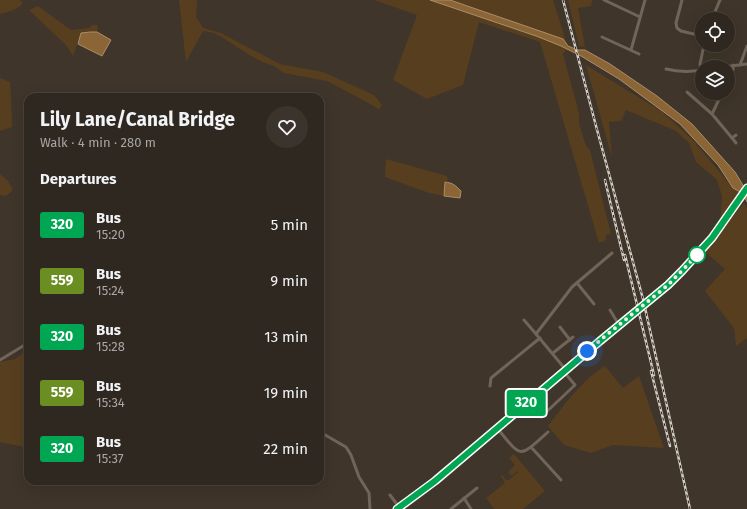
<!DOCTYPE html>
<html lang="en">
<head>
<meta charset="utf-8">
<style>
  :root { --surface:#2f2820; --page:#3b342d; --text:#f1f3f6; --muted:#a7a6a5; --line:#4a443e }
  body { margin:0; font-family:"Fira Sans",sans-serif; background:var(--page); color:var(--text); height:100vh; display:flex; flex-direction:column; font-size:15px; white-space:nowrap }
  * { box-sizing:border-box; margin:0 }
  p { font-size:13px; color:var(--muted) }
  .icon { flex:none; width:22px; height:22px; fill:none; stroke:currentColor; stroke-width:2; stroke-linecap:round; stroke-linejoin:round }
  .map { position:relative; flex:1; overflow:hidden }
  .panel { position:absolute; left:24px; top:93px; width:300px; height:392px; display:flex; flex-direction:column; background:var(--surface); border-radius:12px; box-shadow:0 4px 16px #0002,0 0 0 1px var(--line) }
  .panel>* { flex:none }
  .badge { padding:0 8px; border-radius:3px; font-size:14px; line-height:26px }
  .fabs { position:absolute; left:695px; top:12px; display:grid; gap:8px }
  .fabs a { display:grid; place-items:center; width:40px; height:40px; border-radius:50%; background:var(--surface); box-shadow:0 4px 16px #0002,0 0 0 1px var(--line); font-size:20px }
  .you { position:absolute; width:20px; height:20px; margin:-10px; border:3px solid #fff; border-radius:50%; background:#1a73e8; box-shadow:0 0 0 6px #1a73e833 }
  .map>.badge { position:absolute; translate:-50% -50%; box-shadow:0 0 0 2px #fff }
  h2 { padding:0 16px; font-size:15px; line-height:36px }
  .round { display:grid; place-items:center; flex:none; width:42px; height:42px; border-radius:21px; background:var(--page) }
  .head { display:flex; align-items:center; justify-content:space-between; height:68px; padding:0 16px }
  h1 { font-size:19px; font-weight:700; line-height:30px }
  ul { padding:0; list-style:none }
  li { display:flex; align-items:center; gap:12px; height:56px; padding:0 16px }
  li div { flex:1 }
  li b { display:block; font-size:15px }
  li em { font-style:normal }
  li .badge { min-width:44px; font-weight:700; text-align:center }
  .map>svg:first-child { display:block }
  .green { fill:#573e1f }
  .water { fill:#8b6535; stroke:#aa8e6a }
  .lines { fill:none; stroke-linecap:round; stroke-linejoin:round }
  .minor { stroke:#706558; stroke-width:3 }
  .primary { stroke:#9e7227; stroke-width:4.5 }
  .rail-casing { stroke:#d3cdc5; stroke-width:2.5 }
  .rail { stroke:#221d18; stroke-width:1; stroke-dasharray:3; stroke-linecap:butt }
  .line-casing { stroke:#fff; stroke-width:9 }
  .line { stroke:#00a651; stroke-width:6 }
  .walk { stroke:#f2ece5; stroke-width:4; stroke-dasharray:0 7.2 }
  .stop-dot { fill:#fff; stroke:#00a651; stroke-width:2 }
</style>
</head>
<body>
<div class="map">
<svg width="747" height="509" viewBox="0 0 747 509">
  <rect width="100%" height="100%" fill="#3f352a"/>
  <g class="green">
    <polygon points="0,0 20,0 23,4 14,10 0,14"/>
    <polygon points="179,0 197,0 196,17 203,28 221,33 280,64 323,72 374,95 382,105 379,110 374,106 327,81 284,73 274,66 265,63 251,56 223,38 214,33 203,31 186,62"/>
    <polygon points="374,0 553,0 569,51 566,50 563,54 579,113 579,123 586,146 590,150 611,234 606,235 606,240 599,243 540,42 479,22 463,85 427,99 393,80 417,15"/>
    <polygon points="568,0 592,0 591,6 578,8 585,47 579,46"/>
    <polygon points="38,6 71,30 89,28 92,25 97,25 98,28 97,32 81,33 73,56 67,46 29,10"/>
    <polygon points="586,65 661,111 692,139 733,188 740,192 720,221 722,196 717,180 696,162 689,143 676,131 626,110 621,121 609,122 612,158"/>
    <polygon points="0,78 10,82 12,117 12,127 0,131"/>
    <polygon points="386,159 447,176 448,180 445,182 444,196 429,193 385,177"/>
    <polygon points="0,174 8,181 13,190 6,196 0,195"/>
    <polygon points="744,203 747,207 747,338 736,346 734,328 705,291 725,269 704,251"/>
    <polygon points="28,349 28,429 24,447 0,442 0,362 15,359"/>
    <path d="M605 366 623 388 639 376 664 448 613 445 591 453 564 445 548 426C565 404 581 381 605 366Z"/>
    <polygon points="514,454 545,491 523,509 494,509 486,498 505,483 501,476 502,475 506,480 509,480 518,472 517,471 512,476 508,472 515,465 509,458"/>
  </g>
  <g class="water">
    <polygon points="430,0 450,0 537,30 563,39 568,46 578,50 585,50 610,64 657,96 692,124 735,172 747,192 747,202 745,198 740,192 733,188 718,165 680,124 619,79 581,56 561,46 536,36"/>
    <polygon points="90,32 97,32 111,40 102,56 78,44 81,33"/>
    <path d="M445 182C453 183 455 185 461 191L460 198 444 196Z"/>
  </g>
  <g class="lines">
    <g class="minor">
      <polyline points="604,0 640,17"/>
      <polyline points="682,0 676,23 677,28 681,31 702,36"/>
      <polyline points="712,19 720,0"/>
      <polyline points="602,37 639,54"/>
      <polyline points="631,50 645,0"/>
      <polyline points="740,65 747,46"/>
      <polyline points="723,67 747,64"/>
      <path d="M666 69C678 72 690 72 702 70"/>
      <polyline points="701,71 700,64 704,45"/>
      <polyline points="728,80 733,70 733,65"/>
      <polyline points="687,92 712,114 732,138"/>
      <polyline points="712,114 722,93"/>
      <polyline points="736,135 732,138 736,143"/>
      <polyline points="577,283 594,304"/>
      <polyline points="610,310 619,325"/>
      <polyline points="524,320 536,334"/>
      <polyline points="560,327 570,340"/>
      <polyline points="553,353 573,337"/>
      <polyline points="0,360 28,343"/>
      <polyline points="566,370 536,334 572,287 612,253"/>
      <polyline points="490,386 491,378 540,338"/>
      <polyline points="541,417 575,385 564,372"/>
      <path d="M497 428C522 458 518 459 548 432"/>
      <polyline points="320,432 346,447 351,455 359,477 369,493 370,509"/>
      <polyline points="531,447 561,480"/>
      <polyline points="390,495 399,507"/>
      <polyline points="464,498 471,509"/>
      <polyline points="451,509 477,488"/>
    </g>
    <polyline class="primary" points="397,509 435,481 600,341 668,285 682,271 712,238 726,219 747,188"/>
    <g class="rail-casing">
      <g id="rail">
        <polyline points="563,0 596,126 643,299 690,509"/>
        <polyline points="605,180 624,260"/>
        <polyline points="625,255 654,375"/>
        <polyline points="651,371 670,446"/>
      </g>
    </g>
    <use href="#rail" class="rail"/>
  </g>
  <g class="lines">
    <g class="line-casing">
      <polyline id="line" points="397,509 435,481 600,341 668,285 682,271 712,238 747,188"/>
    </g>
    <use href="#line" class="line"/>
    <polyline class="walk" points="587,351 668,285 699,253 697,255"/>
  </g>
  <circle class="stop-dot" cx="697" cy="255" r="8"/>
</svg>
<div class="fabs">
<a><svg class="icon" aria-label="locate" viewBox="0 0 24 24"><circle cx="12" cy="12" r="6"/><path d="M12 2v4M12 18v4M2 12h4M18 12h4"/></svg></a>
<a><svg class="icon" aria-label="layers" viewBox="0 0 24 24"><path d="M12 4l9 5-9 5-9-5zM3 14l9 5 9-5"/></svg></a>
</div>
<div class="you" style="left:587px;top:351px"></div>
<b class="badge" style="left:526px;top:403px;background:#00a651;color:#fff">320</b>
<section class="panel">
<div class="head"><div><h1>Lily Lane/Canal Bridge</h1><p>Walk · 4 min · 280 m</p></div><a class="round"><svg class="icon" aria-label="heart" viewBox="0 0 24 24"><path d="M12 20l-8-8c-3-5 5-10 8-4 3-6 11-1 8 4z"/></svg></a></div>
<h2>Departures</h2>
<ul>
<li><span class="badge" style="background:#00a651;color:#fff">320</span><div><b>Bus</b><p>15:20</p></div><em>5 min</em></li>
<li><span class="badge" style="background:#6b8e23;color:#fff">559</span><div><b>Bus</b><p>15:24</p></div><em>9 min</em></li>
<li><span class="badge" style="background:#00a651;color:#fff">320</span><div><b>Bus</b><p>15:28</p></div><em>13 min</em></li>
<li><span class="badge" style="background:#6b8e23;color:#fff">559</span><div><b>Bus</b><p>15:34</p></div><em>19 min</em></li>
<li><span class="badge" style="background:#00a651;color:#fff">320</span><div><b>Bus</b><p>15:37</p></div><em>22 min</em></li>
</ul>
</section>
</div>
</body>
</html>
